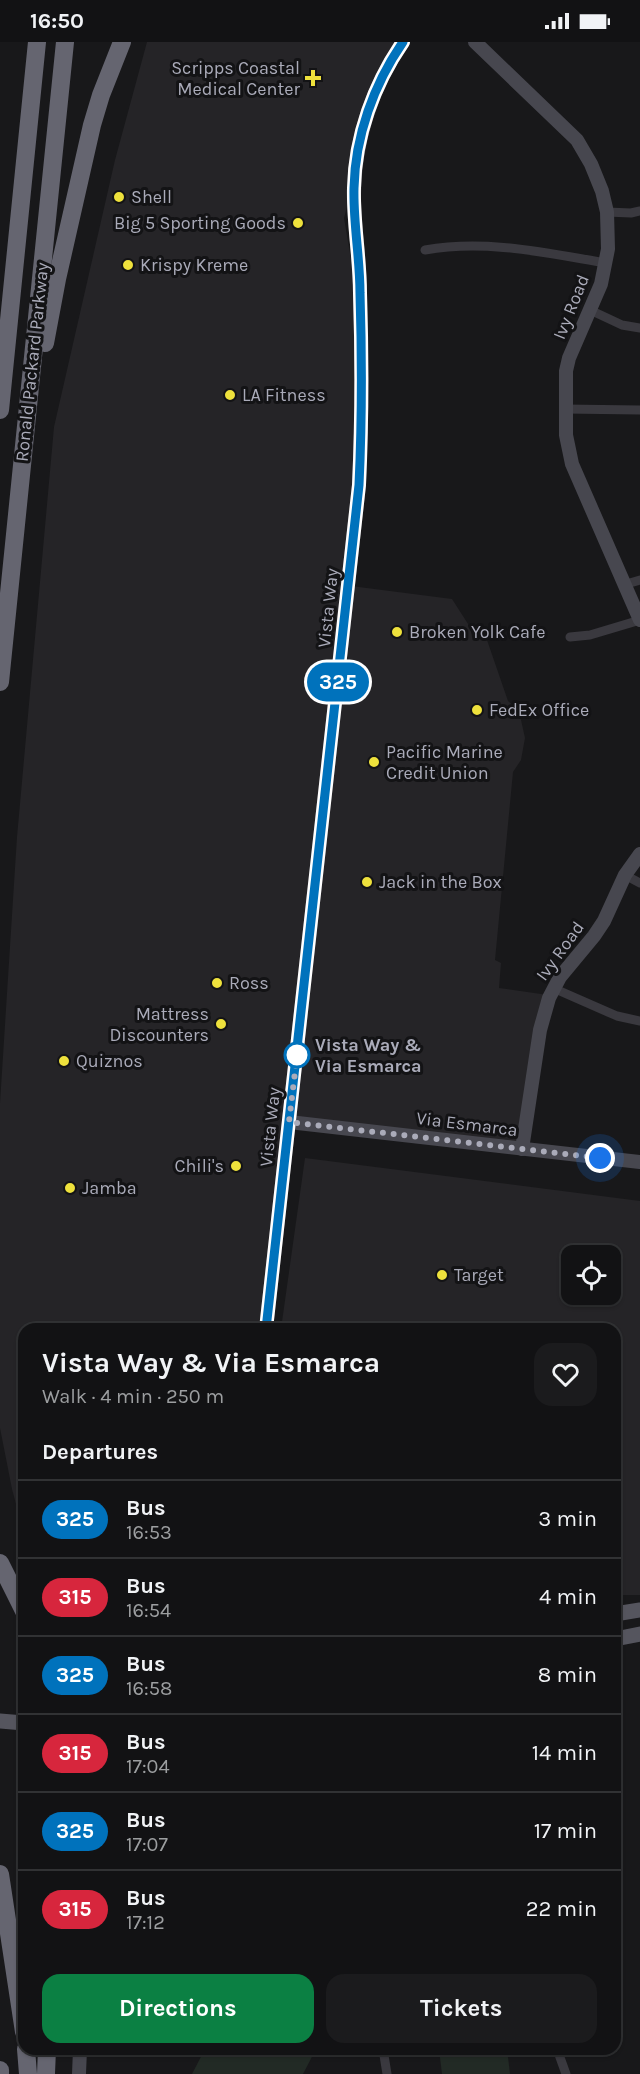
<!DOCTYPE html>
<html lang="en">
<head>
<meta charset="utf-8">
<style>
  :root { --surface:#121214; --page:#1b1b1d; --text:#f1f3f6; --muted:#9c9ea0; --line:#313234; --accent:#0b8043 }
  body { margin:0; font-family:Karla,sans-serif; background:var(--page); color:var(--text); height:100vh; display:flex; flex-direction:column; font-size:22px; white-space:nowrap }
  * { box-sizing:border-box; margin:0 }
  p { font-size:20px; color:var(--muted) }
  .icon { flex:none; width:33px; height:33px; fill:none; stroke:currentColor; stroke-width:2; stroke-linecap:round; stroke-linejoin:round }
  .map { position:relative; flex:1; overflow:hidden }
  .sheet { position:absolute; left:18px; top:1281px; width:603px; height:732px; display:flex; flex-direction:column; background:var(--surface); border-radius:18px; box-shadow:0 2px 4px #0004,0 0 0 2px var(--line) }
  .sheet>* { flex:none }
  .badge { padding:0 12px; border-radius:20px; font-size:21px; line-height:39px }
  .fabs { position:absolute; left:561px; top:1203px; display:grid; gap:12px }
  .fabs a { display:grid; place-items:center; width:60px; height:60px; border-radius:12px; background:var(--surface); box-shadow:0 2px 4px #0004,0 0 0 2px var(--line); font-size:30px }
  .you { position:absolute; width:30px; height:30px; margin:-15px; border:4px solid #fff; border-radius:50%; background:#1a73e8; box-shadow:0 0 0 9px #1a73e833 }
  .map>.badge { position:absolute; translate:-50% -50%; box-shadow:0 0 0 3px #fff }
  h2 { padding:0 24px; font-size:22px; line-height:54px }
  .round { display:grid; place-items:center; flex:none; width:63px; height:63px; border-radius:18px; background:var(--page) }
  .overview { display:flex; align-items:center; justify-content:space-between; height:102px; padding:0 24px }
  h1 { font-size:28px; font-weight:700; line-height:45px }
  .cta { display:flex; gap:12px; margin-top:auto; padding:12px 24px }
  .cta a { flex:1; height:69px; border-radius:18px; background:var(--accent); color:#fff; font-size:24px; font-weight:700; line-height:69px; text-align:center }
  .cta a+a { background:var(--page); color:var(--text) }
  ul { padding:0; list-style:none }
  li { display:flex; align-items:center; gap:18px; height:78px; padding:0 24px; border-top:2px solid var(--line) }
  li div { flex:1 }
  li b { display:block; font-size:22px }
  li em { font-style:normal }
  li .badge { min-width:66px; font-weight:700; text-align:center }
  .status { display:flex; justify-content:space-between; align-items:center; height:42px; padding:0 30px; background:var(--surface); direction:ltr }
  .status svg { height:16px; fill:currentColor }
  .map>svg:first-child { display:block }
  .built { fill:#252427; fill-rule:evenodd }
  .green { fill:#222a25 }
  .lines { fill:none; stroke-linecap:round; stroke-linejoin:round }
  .street { stroke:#3a393f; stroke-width:9 }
  .secondary { stroke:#47474f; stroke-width:14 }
  .primary { stroke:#55555e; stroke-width:15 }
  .highway { stroke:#656570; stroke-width:18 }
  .line-casing { stroke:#fff; stroke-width:14 }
  .line { stroke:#0072bc; stroke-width:9 }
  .walk { stroke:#aaabb9; stroke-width:6; stroke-dasharray:0 10.8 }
  .poi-dot { fill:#eee13c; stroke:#131315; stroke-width:2 }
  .stop-dot { fill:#fff; stroke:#0072bc; stroke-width:3 }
  .labels { text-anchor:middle; stroke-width:6; stroke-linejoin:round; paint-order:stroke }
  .poi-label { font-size:18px; fill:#aaabb9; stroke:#131315; text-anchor:start }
  .street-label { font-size:18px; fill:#aaabb9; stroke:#131315 }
  .stop-label { font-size:18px; font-weight:bold; fill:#aaabb9; stroke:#131315; text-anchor:start }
</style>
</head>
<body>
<div class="status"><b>16:50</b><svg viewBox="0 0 49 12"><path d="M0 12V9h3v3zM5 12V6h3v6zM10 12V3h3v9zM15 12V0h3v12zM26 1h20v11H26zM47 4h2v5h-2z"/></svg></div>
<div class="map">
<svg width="640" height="2032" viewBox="0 0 640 2032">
  <rect width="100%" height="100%" fill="#18181a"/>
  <g class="built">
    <polygon points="147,0 406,0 382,36 344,176 364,294 364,333 266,1287 24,1287 24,1492 12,1447 0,1386 0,1061 17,795 54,385 115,118"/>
    <polygon points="351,544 452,557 470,585 472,595 487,598 508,659 519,669 525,696 521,718 513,730 495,918 501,921 499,946 548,953 520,1105 292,1079"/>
    <path d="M305 1116 640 1159V1553H615V1287H281ZM572 1214H610V1252H572Z"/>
  </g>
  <g class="green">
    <polygon points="205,2007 316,2007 303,2032 192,2032"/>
    <polygon points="439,2007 507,2007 510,2032 442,2032"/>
  </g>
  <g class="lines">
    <g class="street">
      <polyline points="607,170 631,171 640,169"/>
      <path d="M425 208C486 197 546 211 606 221"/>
      <polyline points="590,268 622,283 640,286"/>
      <polyline points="564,367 640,368"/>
      <polyline points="623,543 640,538"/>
      <polyline points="570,595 590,593 640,578"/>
      <polyline points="625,833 640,841"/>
      <polyline points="553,946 617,974 640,979"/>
      <polyline points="383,2007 387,2032"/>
      <polyline points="557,2007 566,2032"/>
    </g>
    <g class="secondary">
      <polyline points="475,0 577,98 591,122 602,149 607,170 608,207 601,242 569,316 566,329 566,393 572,422 640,578"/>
      <polyline points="289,1080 640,1120"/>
      <polyline points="522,1107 540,988 549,956 560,935 594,894 604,879 625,833 640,812"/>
      <path d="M266 1287 359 443C362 379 362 315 360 251 360 220 355 190 354 159 353 103 371 46 403 0"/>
      <polyline points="79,2032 80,2007"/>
    </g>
    <g class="primary">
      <polyline points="615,1572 640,1568"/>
      <polyline points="615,1597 640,1592"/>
      <polyline points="0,1679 24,1681"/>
    </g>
    <g class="highway">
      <polyline points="45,301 57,237 92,83 101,53 122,0"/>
      <polyline points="0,368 37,0"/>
      <polyline points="0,640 65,0"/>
      <polyline points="0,1521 24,1569"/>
      <polyline points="0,1832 24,1990"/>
      <polyline points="26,2007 28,2032"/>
      <polyline points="0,2028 0,2032"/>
      <polyline points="46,2032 47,2007"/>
    </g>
  </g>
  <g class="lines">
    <g class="line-casing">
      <path id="line" d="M266 1287 359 443C362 379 362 315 360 251 360 216 353 180 354 146 355 94 374 42 403 0"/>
    </g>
    <use href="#line" class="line"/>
    <polyline class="walk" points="297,1013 289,1080 600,1116"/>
  </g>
  <g class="poi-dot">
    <path d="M310 27h6v6h6v6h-6v6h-6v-6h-6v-6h6z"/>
    <circle cx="119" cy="155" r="6"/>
    <circle cx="298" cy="181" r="6"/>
    <circle cx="128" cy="223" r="6"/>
    <circle cx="230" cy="353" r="6"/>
    <circle cx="397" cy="590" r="6"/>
    <circle cx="477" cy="668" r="6"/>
    <circle cx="374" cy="720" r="6"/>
    <circle cx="367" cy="840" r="6"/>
    <circle cx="217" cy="941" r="6"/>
    <circle cx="221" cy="982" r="6"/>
    <circle cx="64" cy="1019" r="6"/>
    <circle cx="236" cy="1124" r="6"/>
    <circle cx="70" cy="1146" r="6"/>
    <circle cx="442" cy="1233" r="6"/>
  </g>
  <circle class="stop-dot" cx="297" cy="1013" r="12"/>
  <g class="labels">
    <g class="poi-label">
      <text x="300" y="32" text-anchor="end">Scripps Coastal<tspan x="300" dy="21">Medical Center</tspan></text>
      <text x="131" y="161">Shell</text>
      <text x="286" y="187" text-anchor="end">Big 5 Sporting Goods</text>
      <text x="140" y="229">Krispy Kreme</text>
      <text x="242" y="359">LA Fitness</text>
      <text x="409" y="596">Broken Yolk Cafe</text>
      <text x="489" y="674">FedEx Office</text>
      <text x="386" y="716">Pacific Marine<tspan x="386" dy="21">Credit Union</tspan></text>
      <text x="379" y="846">Jack in the Box</text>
      <text x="229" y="947">Ross</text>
      <text x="209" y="978" text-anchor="end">Mattress<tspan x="209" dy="21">Discounters</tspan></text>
      <text x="76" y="1025">Quiznos</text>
      <text x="224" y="1130" text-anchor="end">Chili's</text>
      <text x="82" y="1152">Jamba</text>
      <text x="454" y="1239">Target</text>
    </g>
    <g class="street-label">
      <text transform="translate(571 265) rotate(-68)" y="6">Ivy Road</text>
      <text transform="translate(32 320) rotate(-84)" y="6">Ronald Packard Parkway</text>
      <text transform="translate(328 566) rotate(-84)" y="6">Vista Way</text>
      <text transform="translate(560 909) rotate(-54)" y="6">Ivy Road</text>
      <text transform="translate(467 1082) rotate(7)" y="6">Via Esmarca</text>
      <text transform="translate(270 1085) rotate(-84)" y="6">Vista Way</text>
    </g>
    <g class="stop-label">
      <text x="315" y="1009">Vista Way &amp;<tspan x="315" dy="21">Via Esmarca</tspan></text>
    </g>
  </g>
</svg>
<div class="fabs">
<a><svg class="icon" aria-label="locate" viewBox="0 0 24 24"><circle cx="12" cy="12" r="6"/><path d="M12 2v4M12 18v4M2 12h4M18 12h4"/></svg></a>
</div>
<div class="you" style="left:600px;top:1116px"></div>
<b class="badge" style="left:338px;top:640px;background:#0072bc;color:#fff">325</b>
<section class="sheet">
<div class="overview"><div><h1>Vista Way &amp; Via Esmarca</h1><p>Walk · 4 min · 250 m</p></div><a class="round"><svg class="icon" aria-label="heart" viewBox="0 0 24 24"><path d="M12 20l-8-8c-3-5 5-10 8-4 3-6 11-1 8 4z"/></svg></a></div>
<h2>Departures</h2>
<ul>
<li><span class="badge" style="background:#0072bc;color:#fff">325</span><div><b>Bus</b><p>16:53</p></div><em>3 min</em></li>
<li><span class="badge" style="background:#d7263d;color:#fff">315</span><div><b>Bus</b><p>16:54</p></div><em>4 min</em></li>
<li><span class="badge" style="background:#0072bc;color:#fff">325</span><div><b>Bus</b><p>16:58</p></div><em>8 min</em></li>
<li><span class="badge" style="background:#d7263d;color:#fff">315</span><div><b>Bus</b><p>17:04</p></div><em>14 min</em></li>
<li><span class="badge" style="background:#0072bc;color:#fff">325</span><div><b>Bus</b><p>17:07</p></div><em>17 min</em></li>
<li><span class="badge" style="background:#d7263d;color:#fff">315</span><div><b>Bus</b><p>17:12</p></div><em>22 min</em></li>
</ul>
<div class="cta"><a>Directions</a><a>Tickets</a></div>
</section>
</div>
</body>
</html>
